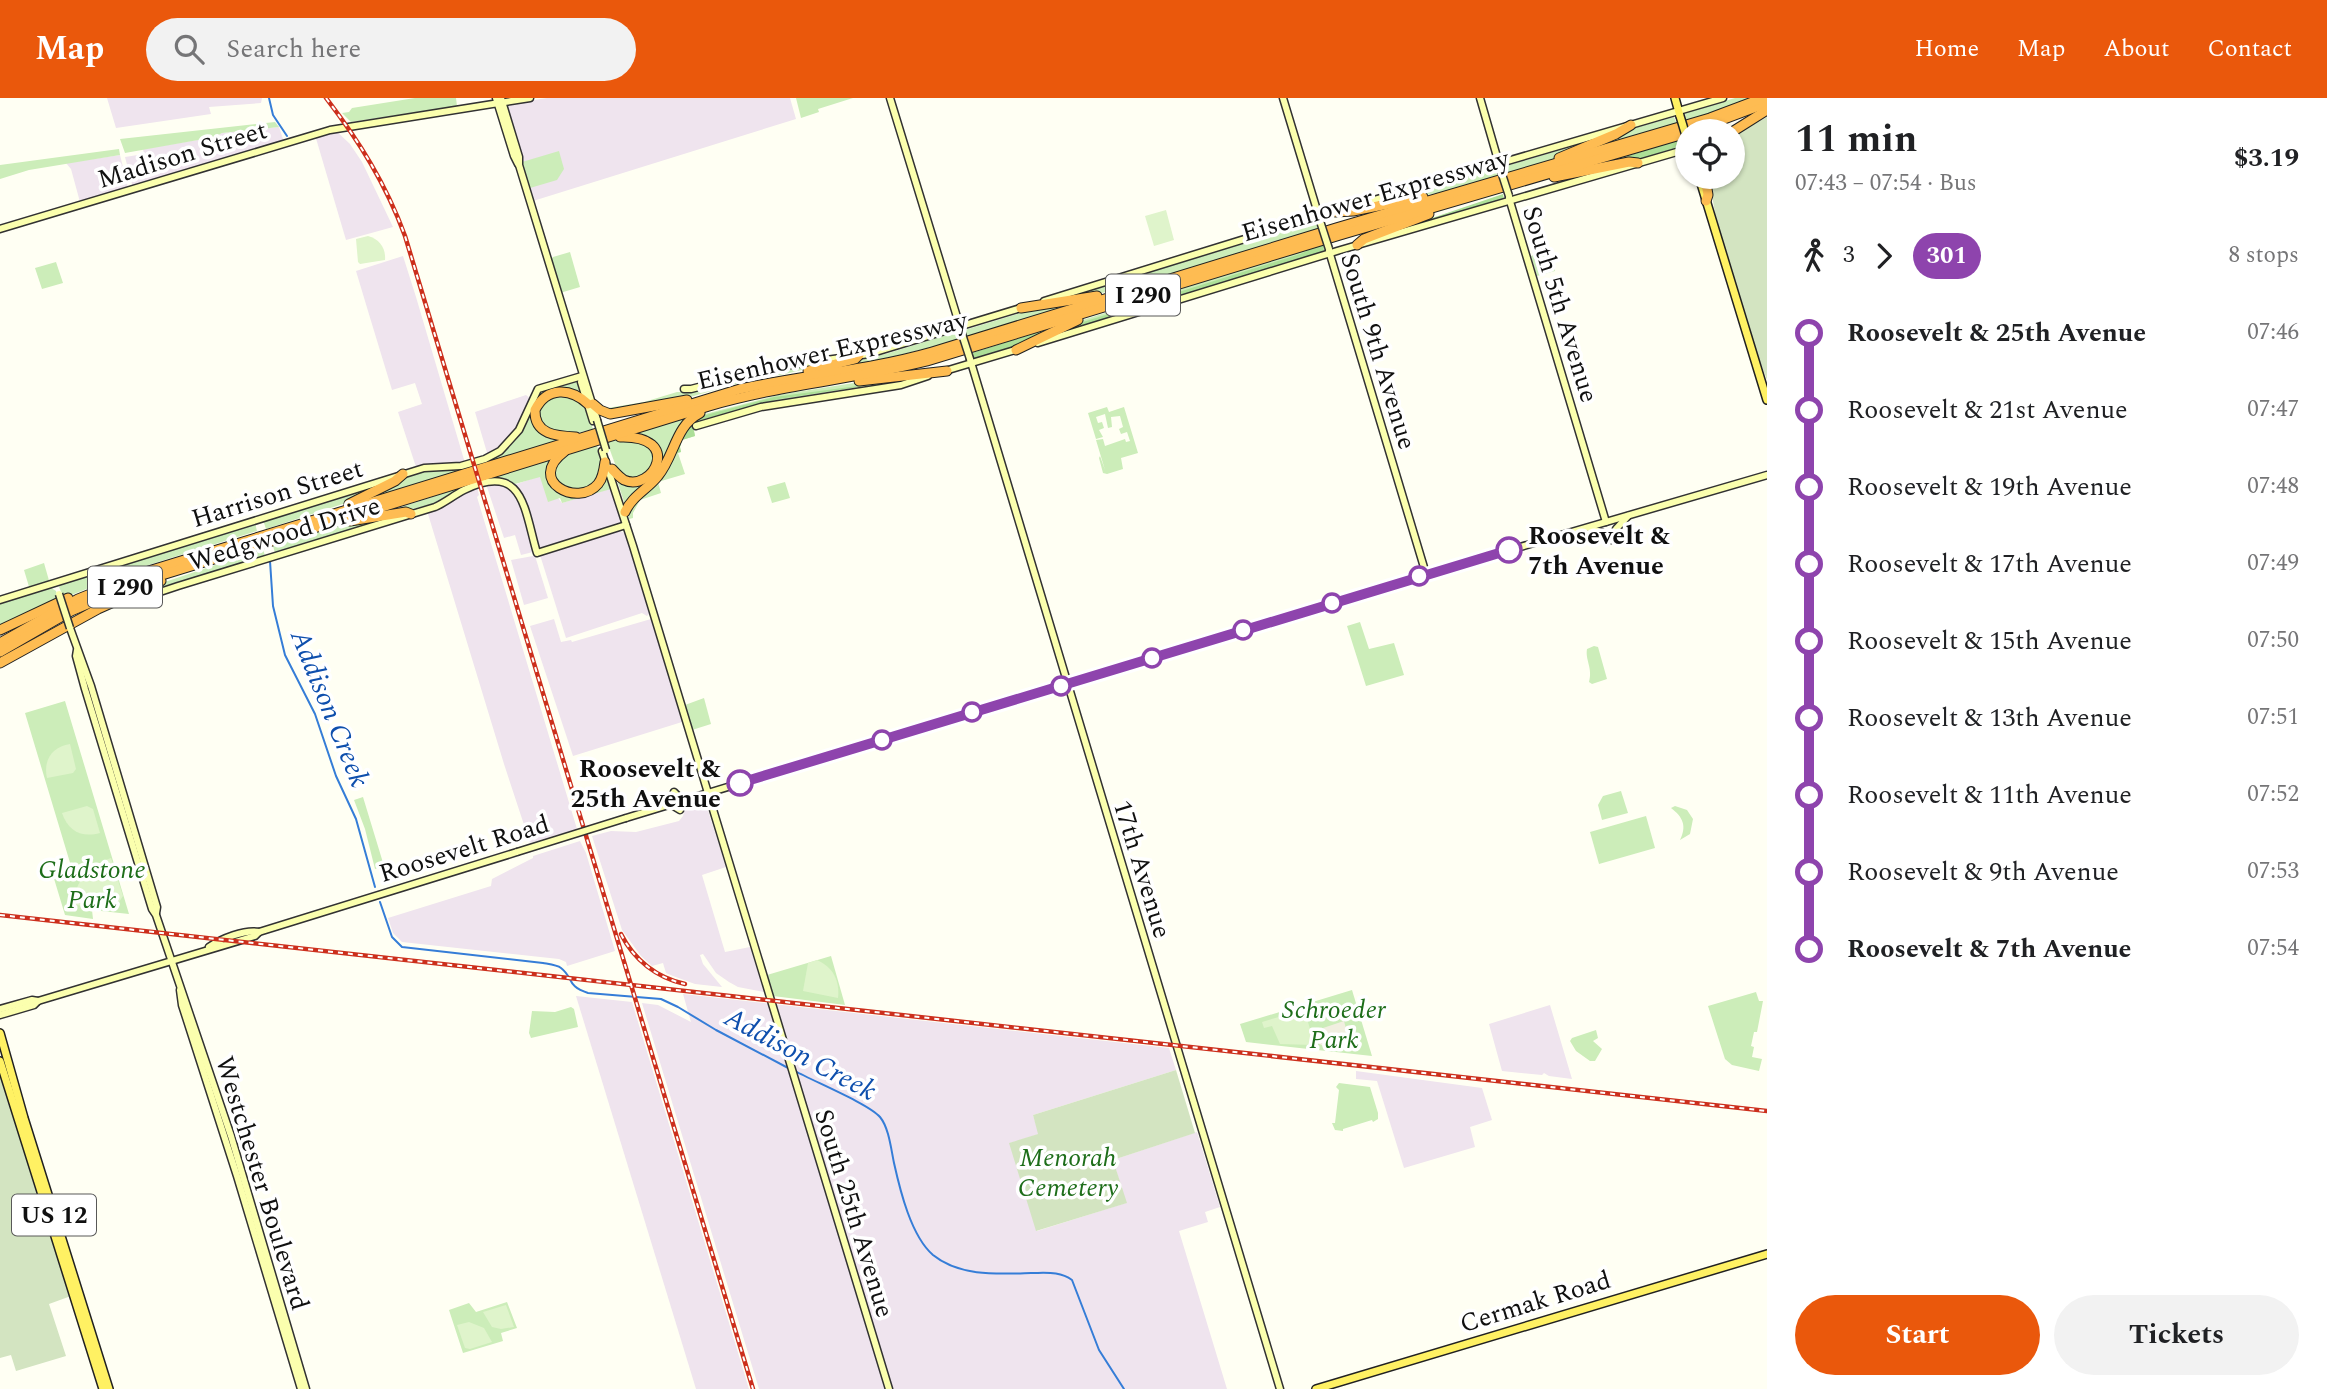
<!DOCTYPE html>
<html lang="en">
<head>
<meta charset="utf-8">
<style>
  :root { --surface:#fff; --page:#f2f2f2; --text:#202124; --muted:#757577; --accent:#ea580c }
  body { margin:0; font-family:Spectral,serif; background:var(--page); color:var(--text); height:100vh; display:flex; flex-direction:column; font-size:26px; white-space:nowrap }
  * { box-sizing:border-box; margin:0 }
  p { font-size:23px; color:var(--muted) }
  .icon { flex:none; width:38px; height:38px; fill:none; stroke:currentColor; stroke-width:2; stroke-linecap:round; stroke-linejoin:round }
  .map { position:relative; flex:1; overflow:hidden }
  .drawer { display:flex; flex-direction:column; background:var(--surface); width:560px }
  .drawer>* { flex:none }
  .badge { padding:0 14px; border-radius:23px; font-size:24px; line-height:46px }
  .tools { position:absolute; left:1675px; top:21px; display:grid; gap:14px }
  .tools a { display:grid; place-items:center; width:70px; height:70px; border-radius:50%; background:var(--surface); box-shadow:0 2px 5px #0004; font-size:35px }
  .map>.badge { position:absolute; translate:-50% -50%; box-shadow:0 0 0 4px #fff }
  .legs { display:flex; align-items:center; gap:10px; height:77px; padding:0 28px; font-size:23px }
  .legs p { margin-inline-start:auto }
  .head { display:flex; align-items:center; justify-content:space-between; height:119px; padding:0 28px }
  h1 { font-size:38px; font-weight:700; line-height:52px }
  .primary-button { display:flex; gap:14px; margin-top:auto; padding:14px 28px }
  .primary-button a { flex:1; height:80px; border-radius:42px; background:var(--accent); color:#fff; font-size:28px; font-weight:700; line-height:80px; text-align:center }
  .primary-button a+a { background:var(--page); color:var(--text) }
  ul { padding:0 28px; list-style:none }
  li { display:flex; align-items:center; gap:24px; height:77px; font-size:26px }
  li i { display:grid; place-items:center; width:10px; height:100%; margin:0 9px; background:currentColor }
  li i::after { content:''; width:18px; height:18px; margin:-9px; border:5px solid; border-radius:50%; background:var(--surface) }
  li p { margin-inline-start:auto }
  li:first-child i { background:linear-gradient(#0000 50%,currentColor 0) }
  li:last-child i { background:linear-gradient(currentColor 50%,#0000 0) }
  header { display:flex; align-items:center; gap:42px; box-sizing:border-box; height:98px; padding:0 35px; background:var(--accent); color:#fff }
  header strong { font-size:33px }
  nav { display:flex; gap:38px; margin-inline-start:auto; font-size:24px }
  .search { width:490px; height:63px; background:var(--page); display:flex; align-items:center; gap:18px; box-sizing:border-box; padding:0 24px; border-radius:38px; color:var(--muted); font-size:26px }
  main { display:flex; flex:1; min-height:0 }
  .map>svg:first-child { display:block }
  .industrial { fill:#efe4ee }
  .green { fill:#ccedb9 }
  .forest { fill:#acdf97 }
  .cemetery { fill:#d3e4c1 }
  .pitch { fill:#dff4cb }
  .plaza { fill:#f1efe0 }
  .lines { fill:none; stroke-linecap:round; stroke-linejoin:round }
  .stream { stroke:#357dd7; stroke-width:2 }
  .secondary-casing { stroke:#323232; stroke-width:9 }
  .primary-casing { stroke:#212121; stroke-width:10 }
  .highway-casing { stroke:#212121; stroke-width:11 }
  .secondary { stroke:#fbffae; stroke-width:6 }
  .primary { stroke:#fff163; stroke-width:7 }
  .highway { stroke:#febc52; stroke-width:9 }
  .rail-casing { stroke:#cc2f1c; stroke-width:4.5 }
  .rail { stroke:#fff; stroke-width:2; stroke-dasharray:5; stroke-linecap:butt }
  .secondary-bridge-casing { stroke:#323232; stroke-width:9; stroke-linecap:butt }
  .primary-bridge-casing { stroke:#212121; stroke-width:10; stroke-linecap:butt }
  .secondary-bridge { stroke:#fbffae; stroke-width:6 }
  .primary-bridge { stroke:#fff163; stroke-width:7 }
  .line-1-casing { stroke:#fff; stroke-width:16 }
  .line-1 { stroke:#8e44ad; stroke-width:10 }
  .stop-1-dot { fill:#fff; stroke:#8e44ad; stroke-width:3.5 }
  .labels { text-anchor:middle; stroke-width:7; stroke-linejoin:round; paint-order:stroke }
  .shield { fill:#fff; stroke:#585858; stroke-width:2 }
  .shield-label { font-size:24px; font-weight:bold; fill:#101010 }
  .street-label { font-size:26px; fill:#101010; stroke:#fff }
  .stop-label { font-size:26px; font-weight:bold; fill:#101010; stroke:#fff; text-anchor:start }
  .park-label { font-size:26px; font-style:italic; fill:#1e6e1a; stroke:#fff }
  .water-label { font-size:28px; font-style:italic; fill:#0e4fad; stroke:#fff }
</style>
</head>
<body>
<header>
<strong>Map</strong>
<div class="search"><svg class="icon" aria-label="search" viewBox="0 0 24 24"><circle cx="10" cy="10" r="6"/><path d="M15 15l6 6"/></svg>Search here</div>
<nav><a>Home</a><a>Map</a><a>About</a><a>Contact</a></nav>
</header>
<main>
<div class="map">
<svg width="1767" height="1291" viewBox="0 0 1767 1291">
  <rect width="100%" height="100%" fill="#fffff3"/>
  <g class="industrial">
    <polygon points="107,0 262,0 261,5 209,9 211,16 116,30"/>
    <polygon points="547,0 790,0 796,21 533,103 504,7"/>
    <polygon points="279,29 284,44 133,90 125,59 144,56 143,51 215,39 222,35"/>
    <polygon points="335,32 350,46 362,64 393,129 346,142 315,37"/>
    <polygon points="120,57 128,89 80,104 71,71 66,65"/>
    <polygon points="403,158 416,199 465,365 416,369 398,314 422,306 415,285 392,292 368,213 356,173"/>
    <polygon points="526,297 531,301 520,326 507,345 488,358 475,314"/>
    <polygon points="540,378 562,405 612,390 621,424 541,451 539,450 521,396 514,387"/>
    <polygon points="504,385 519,401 533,454 521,457 515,437 504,440 486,386"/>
    <polygon points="477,389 479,397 477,399 577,731 530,745 504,666 428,416 432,411"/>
    <polygon points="618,433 625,435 649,516 647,518 642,515 566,540 540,457"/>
    <polygon points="533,458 535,458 548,500 524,507 511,462"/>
    <polygon points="554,521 561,544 571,542 572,544 651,521 682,624 573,658 530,528"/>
    <polygon points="700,701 705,703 726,769 702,777 725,854 750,849 764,894 738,889 729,884 716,875 703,856 700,857 703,866 722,889 695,886 673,878 666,875 663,865 652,868 641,858 622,832 592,738 611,733 636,734 679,723 683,718 686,706"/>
    <polygon points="580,743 586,755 615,853 567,868 566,864 559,861 402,844 393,835 388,820 491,788 492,781 533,760 533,758"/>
    <polygon points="683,896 1169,950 1176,972 1033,1017 1039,1036 1010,1045 1037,1133 1126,1105 1113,1062 1197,1034 1220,1109 1205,1114 1208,1124 1179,1133 1227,1291 759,1291 642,905 658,907 691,924"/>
    <polygon points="576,898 632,904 749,1291 696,1291"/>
    <polygon points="1550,907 1572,981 1549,978 1544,975 1542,977 1502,973 1489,926"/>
    <polygon points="1356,973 1482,990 1492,1022 1470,1029 1475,1049 1404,1070 1377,983 1356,981"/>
  </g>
  <g class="green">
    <polygon points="415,0 456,0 457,8 351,24 342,15 349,14 352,10"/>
    <polygon points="796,0 853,0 818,11 819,14 801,20"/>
    <polygon points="1735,0 1752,0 1686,23 1685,15"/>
    <polygon points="1674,19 1677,26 1574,56 1631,31"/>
    <polygon points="275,24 279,29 222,35 215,39 125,55 120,41"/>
    <polygon points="1611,37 1548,63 1506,76 1506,68"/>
    <polygon points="119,51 120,57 29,72 0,81 0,67"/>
    <polygon points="559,53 564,71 557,82 530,90 522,64"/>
    <polygon points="1494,71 1498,78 1452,92 1356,111"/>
    <polygon points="1315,124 1318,131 1122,191 1045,206"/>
    <polygon points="1323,146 1325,153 1038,241 1070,226"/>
    <polygon points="1549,152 1555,173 1537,178 1531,158"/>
    <polygon points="570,154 580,189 560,195 550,162 553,159"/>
    <polygon points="56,164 63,185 42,191 35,170"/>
    <polygon points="1077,205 967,239 965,232 1030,212"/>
    <path d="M956 234 959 241C913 255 868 265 821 272L889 255Z"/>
    <path d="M821 265C797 276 769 278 743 284 704 294 639 318 601 311L644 304 677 294H690L759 276Z"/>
    <polygon points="913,280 779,302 697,323 693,328 695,338 682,342 680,349 681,354 678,355 685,376 658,384 661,395 640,402 633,415 633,420 629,421 628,412 635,401 697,318 778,297 860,284"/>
    <polygon points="576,284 579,286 584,300 551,295 533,317 555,340 555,343 480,366 500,356 519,337 539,295"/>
    <path d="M565 296 584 306 593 331C571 338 559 336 539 325V310L549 300Z"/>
    <polygon points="1107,309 1109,314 1124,309 1138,355 1121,360 1123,371 1107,376 1103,375 1099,360 1100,358 1105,372 1096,342 1103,341 1105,348 1125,341 1126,344 1130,343 1127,334 1121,336 1119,331 1123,329 1120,318 1111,319 1112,329 1108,330 1105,316 1096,319 1098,325 1102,324 1104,330 1099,332 1103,339 1096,341 1088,315"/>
    <polygon points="687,319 665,365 625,407 615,376 641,383 660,357 639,338 639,334"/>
    <polygon points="622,342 639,342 655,354 652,370 639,379 631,381 618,374 607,344"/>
    <polygon points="597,347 602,370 595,386 580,392 560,388 553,378 559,360"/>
    <polygon points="551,361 551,384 580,396 606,375 611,391 562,405 560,400 548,404 540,379 515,386 500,380 485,381"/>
    <path d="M470 369 362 402C376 394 390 383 405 378 426 370 450 372 470 369Z"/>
    <polygon points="393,382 352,403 266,431 263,422"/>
    <polygon points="785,384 790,400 772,405 767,389"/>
    <path d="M475 385C460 390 449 400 435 405 415 412 395 413 374 418Z"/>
    <polygon points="405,415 275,455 273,448 341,427"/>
    <polygon points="255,425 257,433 139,470 64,500 59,489 61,485"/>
    <polygon points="263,451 265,458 155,495 134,500 133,505 102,513 150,489"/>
    <polygon points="44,465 50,486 30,492 24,472"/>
    <polygon points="50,489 56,493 58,502 0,530 0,504"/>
    <polygon points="1360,524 1369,551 1394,545 1404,577 1366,588 1347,528"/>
    <path d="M1594 548 1598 549 1607 581 1592 586 1589 584C1593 570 1585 562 1587 551Z"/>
    <polygon points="704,600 711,626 692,632 685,607"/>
    <polygon points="65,603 129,816 92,812 93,821 65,817 52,774 71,768 25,615"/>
    <polygon points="1621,693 1628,715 1602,722 1598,707 1603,698"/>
    <polygon points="363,699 384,768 375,771 365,731 354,702"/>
    <path d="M1675 708 1687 712 1693 721 1690 736 1680 742C1687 728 1683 719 1671 710Z"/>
    <polygon points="1646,718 1655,750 1599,766 1590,734"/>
    <polygon points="831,858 845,907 773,898 767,877"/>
    <polygon points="1352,892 1372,958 1246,944 1240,926"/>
    <polygon points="1756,894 1759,903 1763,903 1757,934 1754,934 1751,948 1754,949 1752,959 1762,961 1759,973 1732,967 1725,961 1708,908"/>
    <polygon points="571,909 574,911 578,929 531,940 529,935 532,913 555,914"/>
    <polygon points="1596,932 1598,940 1593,943 1602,951 1595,963 1590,963 1576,953 1570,943 1572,940"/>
    <polygon points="1339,985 1370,989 1378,1015 1378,1021 1373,1024 1372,1022 1343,1031 1343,1033 1335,1032 1332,1025 1335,1025 1339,992 1336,989"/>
    <polygon points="507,1204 517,1230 501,1235 503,1243 463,1255 449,1212 469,1205 476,1214"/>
  </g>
  <g class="forest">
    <polygon points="1682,41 1683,49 1641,61 1602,66"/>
    <polygon points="1503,96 1504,101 1391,134"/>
    <polygon points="1323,146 1324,154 1048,238 1067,229 1300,156"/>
    <polygon points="1042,233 1043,234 1013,249 974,261 972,255"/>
    <polygon points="911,281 779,301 700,322 693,328 695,338 682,342 680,349 681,354 676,355 680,339 698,319 774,299"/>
  </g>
  <g class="cemetery">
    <polygon points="1767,19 1767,282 1750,237 1716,121 1709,79 1732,79 1733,38"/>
    <polygon points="1176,972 1195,1035 1113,1062 1127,1105 1036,1133 1009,1045 1038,1036 1033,1017"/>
    <polygon points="0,975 71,1198 49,1206 66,1258 16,1273 11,1257 0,1260"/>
  </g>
  <g class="pitch">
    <polygon points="1166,112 1174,142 1154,148 1145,118"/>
    <path d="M368 138C380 141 386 151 385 162L360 166 358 164 356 141Z"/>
    <path d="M70 646 76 671 73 675 47 680C43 662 52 649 70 646Z"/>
    <path d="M87 708 93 711 100 735C81 740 68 733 62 715Z"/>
    <path d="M111 760 123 798 119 804 101 809 74 807C74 783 89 768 111 760Z"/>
    <path d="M817 862C833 869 840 883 838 900L803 893 808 865Z"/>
    <polygon points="1299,913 1306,917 1314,945 1312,947 1280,946 1272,928 1264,930 1262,924"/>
    <polygon points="506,1207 514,1229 501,1231 492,1229 483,1214"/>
    <polygon points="469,1224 484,1230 492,1244 470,1251 465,1250 457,1227"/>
  </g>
  <polygon class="plaza" points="1344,923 1348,938 1343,942 1342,947 1328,951 1318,945 1314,933"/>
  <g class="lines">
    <g class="stream">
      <polyline points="269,0 273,17 287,38"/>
      <polyline points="270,463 273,508 285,557 315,616 336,678 356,721 375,789"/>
      <path d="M380 804 392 839 402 849 543 865C548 866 557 867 561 870 574 880 566 888 588 895L661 901 678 909 716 932 790 971"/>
      <path d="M795 973C813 983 869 1006 880 1019 889 1030 891 1051 894 1065 900 1092 911 1138 933 1157 960 1179 999 1176 1031 1175 1046 1175 1060 1173 1072 1182L1099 1252 1124 1291"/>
    </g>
    <g class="secondary-casing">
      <g id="secondary">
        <polyline points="496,0 514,58 518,66"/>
        <polyline points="501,0 519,59 519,67 597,322"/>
        <polyline points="890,0 961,232"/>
        <polyline points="1283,0 1320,122"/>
        <polyline points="1480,0 1500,69"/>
        <polyline points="1509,100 1606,424"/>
        <polyline points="0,131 330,32 530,0"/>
        <polyline points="1329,153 1426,476"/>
        <polyline points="1044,203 1319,118 1723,0"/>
        <polyline points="1038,245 1337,153 1687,51"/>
        <polyline points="970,261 1280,1291"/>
        <polyline points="945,273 1018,251"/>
        <polyline points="582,278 581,284 593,323"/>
        <polyline points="684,291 691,291 776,269 869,256 1024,209"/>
        <polyline points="696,328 761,309 901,287 928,278"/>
        <polyline points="602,353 633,448 889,1291"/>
        <polyline points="1589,430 1601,434 1612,442 1616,431 1628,418"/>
        <path d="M157 498 160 494 178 488 435 409C446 404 454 397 464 392 524 363 524 411 537 455L626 427"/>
        <polyline points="0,502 424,370 461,368 485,361 500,353 519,332 538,291 582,278"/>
        <polyline points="70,530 91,588 157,809 156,815"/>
        <polyline points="77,552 76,558 85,591 152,811 156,817 231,1038 306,1291"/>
        <polyline points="670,706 674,694 682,702"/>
        <polyline points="670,706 680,712 682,702"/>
        <polyline points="626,720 1407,482 1767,377"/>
        <path d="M209 849C221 841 245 831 259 834"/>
        <polyline points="180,892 182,907 237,1078 301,1291"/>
        <polyline points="0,911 32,902 38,903"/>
        <polyline points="0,917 34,907 38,903 255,838 259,834 517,754"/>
      </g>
    </g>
    <g class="primary-casing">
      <g id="primary">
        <polyline points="1675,0 1680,18"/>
        <polyline points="1699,79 1767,302"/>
        <polyline points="0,935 24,1020 109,1291"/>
        <polyline points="0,963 103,1291"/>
        <polyline points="1316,1291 1767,1156"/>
      </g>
    </g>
    <g class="highway-casing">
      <g id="highway">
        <polyline points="1692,33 1767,5"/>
        <polyline points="1732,34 1767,12"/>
        <polyline points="1559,60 1616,36 1631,27"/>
        <polyline points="1554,79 1629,64 1638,65"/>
        <polyline points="1705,79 1708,97 1706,103"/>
        <polyline points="1335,114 1353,113 1423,99"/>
        <polyline points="1357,147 1364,141 1429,116"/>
        <polyline points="1021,210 1097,198"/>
        <polyline points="1016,252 1078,222"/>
        <polyline points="808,273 855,261 859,257"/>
        <polyline points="859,283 947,273"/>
        <polyline points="593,306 600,312 610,316 687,302"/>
        <path d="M576 339C557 338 534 337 535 312 547 288 571 290 588 306"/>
        <path d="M564 354C526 383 578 410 598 386 603 380 604 372 605 364"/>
        <path d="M612 371C615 374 619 379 624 382 653 395 684 337 620 339"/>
        <polyline points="349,406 395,383 403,376"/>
        <path d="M625 414C632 398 648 391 658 378 675 357 675 328 700 315"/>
        <polyline points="350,423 406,414 411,416"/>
        <polyline points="0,532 68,500"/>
        <path d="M0 545 78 501 142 475 740 291C804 277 869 272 932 254L1336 130 1710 20 1763 0"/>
        <path d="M0 554 71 513 136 485 709 308C781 287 855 281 927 263L1340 137 1687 35"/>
        <polyline points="0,565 98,511 161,483"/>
      </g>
    </g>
    <use href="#secondary" class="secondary"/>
    <use href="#primary" class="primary"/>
    <use href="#highway" class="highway"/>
    <g class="rail-casing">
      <g id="rail">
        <path d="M326 0C359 43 386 86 405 138L753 1291"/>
        <polyline points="0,817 1767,1013"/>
        <path d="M621 836C634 862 657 880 685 886"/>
      </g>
    </g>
    <use href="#rail" class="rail"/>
    <g class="secondary-bridge-casing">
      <g id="secondary-bridge">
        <polyline points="1500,70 1509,98"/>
        <polyline points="1320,123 1329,151"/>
        <polyline points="961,233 970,261"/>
        <polyline points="597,322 606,352"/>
        <polyline points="59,496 70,530"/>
        <polyline points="517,754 626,720"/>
      </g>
    </g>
    <g class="primary-bridge-casing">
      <polyline id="primary-bridge" points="1680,18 1687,41"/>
    </g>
    <use href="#secondary-bridge" class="secondary-bridge"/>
    <use href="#primary-bridge" class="primary-bridge"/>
  </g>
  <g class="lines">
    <g class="line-1-casing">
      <polyline id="line-1" points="740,685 1509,452"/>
    </g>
    <use href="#line-1" class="line-1"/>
  </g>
  <g class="stop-1-dot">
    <circle cx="1509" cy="452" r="12"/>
    <circle cx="1419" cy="478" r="9"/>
    <circle cx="1332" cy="505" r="9"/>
    <circle cx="1243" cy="532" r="9"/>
    <circle cx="1152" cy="560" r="9"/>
    <circle cx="1061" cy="588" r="9"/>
    <circle cx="972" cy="614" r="9"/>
    <circle cx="882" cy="642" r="9"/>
    <circle cx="740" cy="685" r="12"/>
  </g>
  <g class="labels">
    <g class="shield">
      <rect x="1106" y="176.5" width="74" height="41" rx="5"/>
      <rect x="88" y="468.5" width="74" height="41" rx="5"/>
      <rect x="12" y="1096.5" width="84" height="41" rx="5"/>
    </g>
    <g class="shield-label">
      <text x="1143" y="205">I 290</text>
      <text x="125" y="497">I 290</text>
      <text x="54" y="1125">US 12</text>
    </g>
    <g class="street-label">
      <text transform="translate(182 56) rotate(-17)" y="9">Madison Street</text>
      <text transform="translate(1375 97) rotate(-16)" y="9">Eisenhower Expressway</text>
      <text transform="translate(1561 206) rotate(73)" y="9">South 5th Avenue</text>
      <text transform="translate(832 252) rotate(-13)" y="9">Eisenhower Expressway</text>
      <text transform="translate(1379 253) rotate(73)" y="9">South 9th Avenue</text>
      <text transform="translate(277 395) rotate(-17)" y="9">Harrison Street</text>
      <text transform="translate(284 435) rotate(-17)" y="9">Wedgwood Drive</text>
      <text transform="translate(464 750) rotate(-17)" y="9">Roosevelt Road</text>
      <text transform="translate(1143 771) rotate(73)" y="9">17th Avenue</text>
      <text transform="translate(263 1085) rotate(73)" y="9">Westchester Boulevard</text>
      <text transform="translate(855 1115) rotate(73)" y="9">South 25th Avenue</text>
      <text transform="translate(1535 1203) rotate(-17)" y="9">Cermak Road</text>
    </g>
    <g class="stop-label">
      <text x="1528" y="446">Roosevelt &amp;<tspan x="1528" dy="30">7th Avenue</tspan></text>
      <text x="721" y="679" text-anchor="end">Roosevelt &amp;<tspan x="721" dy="30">25th Avenue</tspan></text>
    </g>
    <g class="park-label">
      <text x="92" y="780">Gladstone<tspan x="92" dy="30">Park</tspan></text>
      <text x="1334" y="920">Schroeder<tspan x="1334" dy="30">Park</tspan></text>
      <text x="1068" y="1068">Menorah<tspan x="1068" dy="30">Cemetery</tspan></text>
    </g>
    <g class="water-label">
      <text transform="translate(331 610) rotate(68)" y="10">Addison Creek</text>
      <text transform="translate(801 955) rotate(28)" y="10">Addison Creek</text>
    </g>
  </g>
</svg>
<div class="tools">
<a><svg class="icon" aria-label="locate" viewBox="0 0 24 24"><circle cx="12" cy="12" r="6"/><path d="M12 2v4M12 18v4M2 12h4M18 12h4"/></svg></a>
</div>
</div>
<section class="drawer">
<div class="head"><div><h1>11 min</h1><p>07:43 – 07:54 · Bus</p></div><b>$3.19</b></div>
<div class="legs"><svg class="icon" aria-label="walk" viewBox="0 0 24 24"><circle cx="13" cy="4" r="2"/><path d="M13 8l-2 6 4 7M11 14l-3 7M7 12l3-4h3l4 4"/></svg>3<svg class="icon" aria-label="forward" viewBox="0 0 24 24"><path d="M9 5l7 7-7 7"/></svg><b class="badge" style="background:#8e44ad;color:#fff">301</b><p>8 stops</p></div>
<ul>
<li><i style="color:#8e44ad"></i><b>Roosevelt &amp; 25th Avenue</b><p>07:46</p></li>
<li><i style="color:#8e44ad"></i><span>Roosevelt &amp; 21st Avenue</span><p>07:47</p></li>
<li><i style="color:#8e44ad"></i><span>Roosevelt &amp; 19th Avenue</span><p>07:48</p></li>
<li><i style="color:#8e44ad"></i><span>Roosevelt &amp; 17th Avenue</span><p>07:49</p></li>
<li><i style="color:#8e44ad"></i><span>Roosevelt &amp; 15th Avenue</span><p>07:50</p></li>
<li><i style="color:#8e44ad"></i><span>Roosevelt &amp; 13th Avenue</span><p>07:51</p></li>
<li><i style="color:#8e44ad"></i><span>Roosevelt &amp; 11th Avenue</span><p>07:52</p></li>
<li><i style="color:#8e44ad"></i><span>Roosevelt &amp; 9th Avenue</span><p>07:53</p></li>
<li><i style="color:#8e44ad"></i><b>Roosevelt &amp; 7th Avenue</b><p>07:54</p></li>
</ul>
<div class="primary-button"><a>Start</a><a>Tickets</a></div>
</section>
</main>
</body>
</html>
